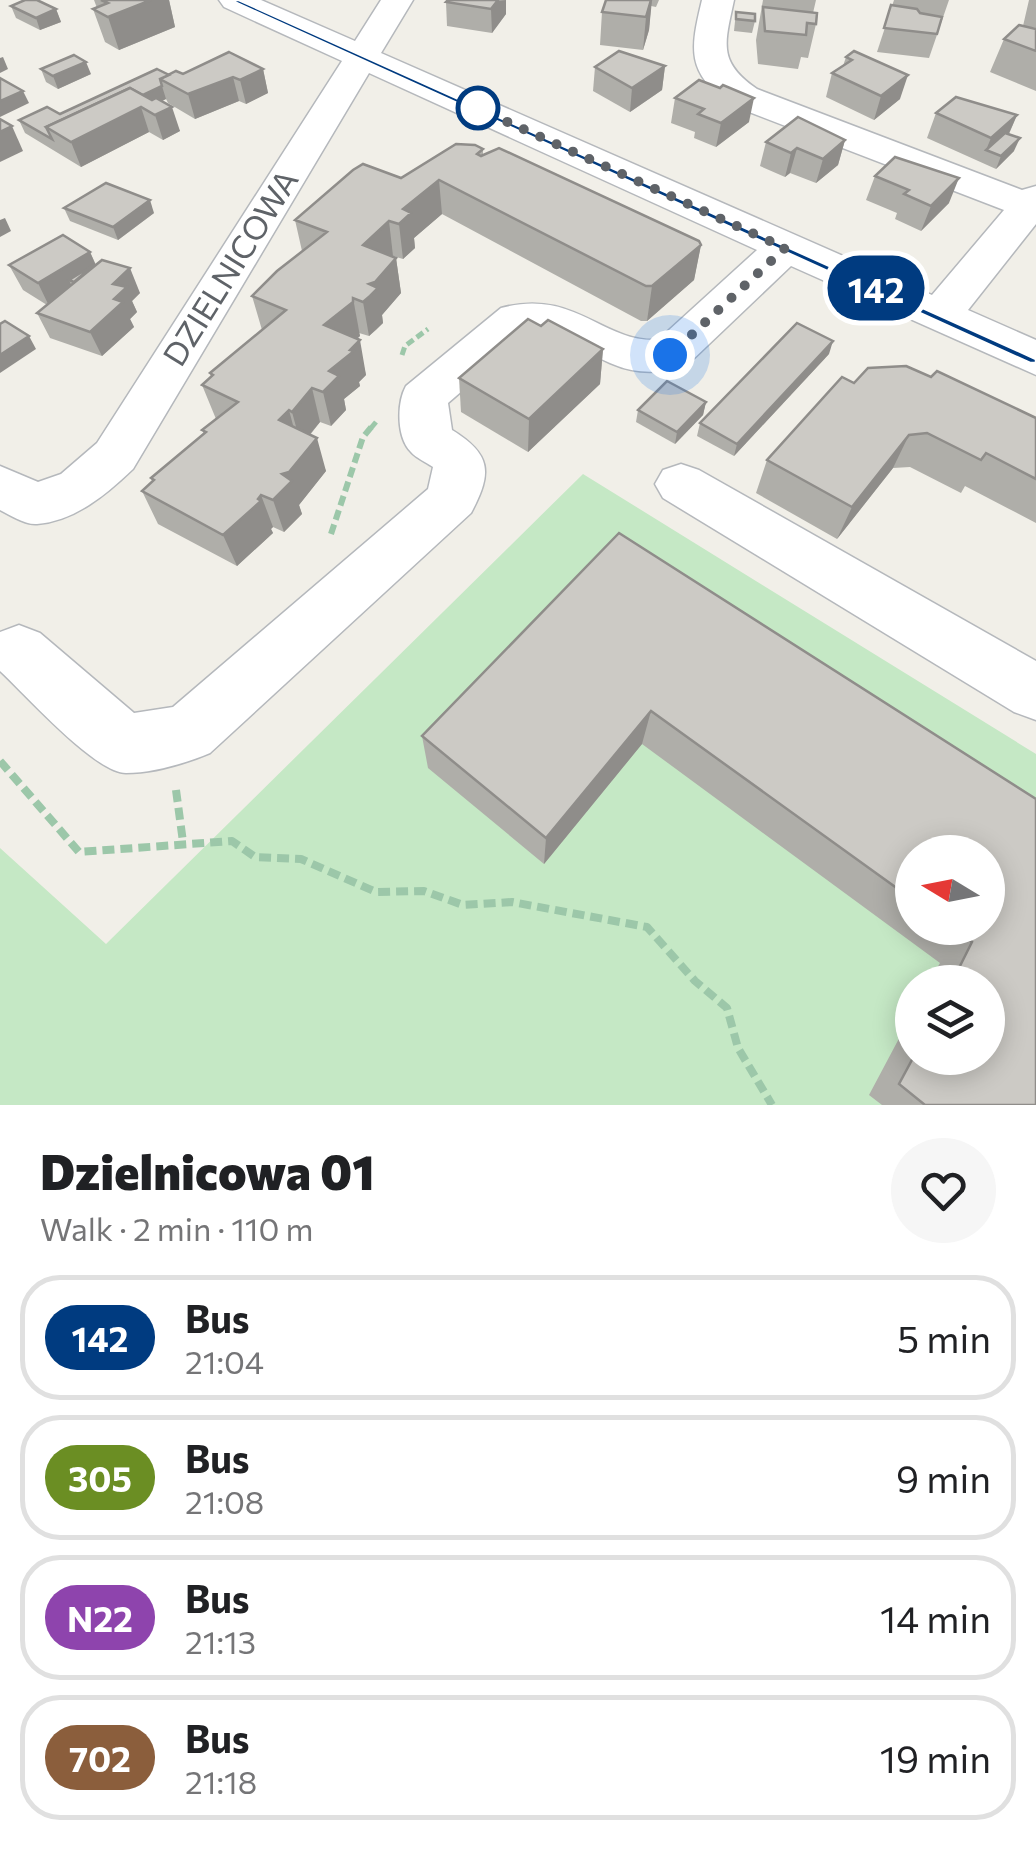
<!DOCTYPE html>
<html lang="en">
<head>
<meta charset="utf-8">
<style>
  :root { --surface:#fff; --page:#f6f6f6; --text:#202124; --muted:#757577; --line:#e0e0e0 }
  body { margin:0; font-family:Commissioner,sans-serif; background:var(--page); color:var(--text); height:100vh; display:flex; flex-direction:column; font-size:38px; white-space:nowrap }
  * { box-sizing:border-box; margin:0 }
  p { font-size:32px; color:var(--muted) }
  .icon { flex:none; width:55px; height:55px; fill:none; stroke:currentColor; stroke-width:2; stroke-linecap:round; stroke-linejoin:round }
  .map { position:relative; height:1105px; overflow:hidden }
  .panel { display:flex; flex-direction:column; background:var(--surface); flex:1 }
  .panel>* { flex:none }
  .badge { padding:0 20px; border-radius:32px; font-size:35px; line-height:65px }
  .needle { width:65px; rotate:280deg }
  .buttons { position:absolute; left:895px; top:835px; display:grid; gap:20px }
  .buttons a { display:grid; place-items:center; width:110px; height:110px; border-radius:50%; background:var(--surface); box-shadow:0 5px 25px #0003; font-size:50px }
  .you { position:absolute; width:50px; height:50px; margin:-25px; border:8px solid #fff; border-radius:50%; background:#1a73e8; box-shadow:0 0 0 15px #1a73e833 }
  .map>.badge { position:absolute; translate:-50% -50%; box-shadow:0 0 0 5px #fff }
  .round { display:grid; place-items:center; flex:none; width:105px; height:105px; border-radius:52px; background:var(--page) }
  .headline { display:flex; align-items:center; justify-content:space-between; height:170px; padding:0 40px }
  h1 { font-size:48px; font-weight:800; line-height:75px }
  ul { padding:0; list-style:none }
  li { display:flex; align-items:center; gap:30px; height:125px; margin:0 20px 15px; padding:0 20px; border:5px solid var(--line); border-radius:40px }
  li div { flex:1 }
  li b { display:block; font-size:38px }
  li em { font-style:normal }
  li .badge { min-width:110px; font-weight:700; text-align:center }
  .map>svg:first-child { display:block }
  .green { fill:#c5e8c5; fill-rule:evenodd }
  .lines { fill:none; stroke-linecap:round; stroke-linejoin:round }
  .minor-casing { stroke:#b5b8bc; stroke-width:3 }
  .path-far2 { stroke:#9cc7a9; stroke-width:5; stroke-dasharray:8 4; stroke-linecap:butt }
  .path-far1 { stroke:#9cc7a9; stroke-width:6; stroke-dasharray:10 5; stroke-linecap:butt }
  .path { stroke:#9cc7a9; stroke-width:8; stroke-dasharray:12 6; stroke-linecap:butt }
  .minor { fill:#fff; fill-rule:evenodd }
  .wall { fill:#afaea9; fill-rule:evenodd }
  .shaded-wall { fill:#8f8d8a }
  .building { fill:#cccac5; stroke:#8f8d8a; stroke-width:2.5 }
  .line { fill:#003b80; stroke:#fff; stroke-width:2.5 }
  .walk { stroke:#5f6368; stroke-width:10; stroke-dasharray:0 18 }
  .stop-dot { fill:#fff; stroke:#003b80; stroke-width:5 }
  .labels { text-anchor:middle; stroke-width:9; stroke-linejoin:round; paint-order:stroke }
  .far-street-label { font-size:32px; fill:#5f6368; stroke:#fff }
</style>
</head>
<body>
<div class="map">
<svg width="1036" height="1105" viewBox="0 0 1036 1105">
  <rect width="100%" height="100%" fill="#f1efe8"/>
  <path class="green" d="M583 474 1036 754V1105H0V848L106 944ZM912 852H988V928H912ZM912 982H988V1058H912Z"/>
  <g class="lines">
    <g class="minor-casing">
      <g id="minor">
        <path d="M219 0H261L355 41 381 0H413L381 53 932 295 1004 210 731 105C686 72 690 50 702 0H734C725 43 717 62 757 89L1022 190 1036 186V224L968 310 1036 340V375L791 266 686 366C608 389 593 336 528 334L448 403 452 430C491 454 493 472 471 513L210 753C186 763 153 773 126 773 95 773 25 694 0 671V632L19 625 40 633 134 713 173 707 428 489 433 467C426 462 416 458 411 452 396 437 397 402 406 386L501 308C575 288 602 343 658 340L757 250 369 73 133 469C107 494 75 521 37 524 25 525 10 515 0 510V466L38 482 61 474 97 443 342 61 224 7Z"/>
        <polygon points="681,464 699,470 1036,661 1036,720 1014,712 663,498 655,484 663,470"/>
      </g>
    </g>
    <g class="path-far2">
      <polyline points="402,355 405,346 428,329"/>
      <polyline points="371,428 376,422"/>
    </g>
    <polyline class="path-far1" points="331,534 363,437 373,425"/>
    <g class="path">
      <polyline points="0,761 79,852 232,841 255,857 301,859 376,892 424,891 463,905 512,902 647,927 695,981 727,1008 738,1048 772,1105"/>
      <polyline points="176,790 183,842"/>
    </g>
    <use href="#minor" class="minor"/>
  </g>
  <g class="wall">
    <polygon points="94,0 169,0 175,27 119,50 105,42 93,9 97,8"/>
    <polygon points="448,0 506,0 506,14 492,33 447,26 446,2"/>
    <polygon points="606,0 659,0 656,7 651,6 649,30 643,50 600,45 602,12"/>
    <polygon points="763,0 816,0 813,13 816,24 808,58 801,57 798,69 758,64 756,40"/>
    <polygon points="894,0 949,0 929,58 877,52"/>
    <polygon points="1029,0 1036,0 1036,28 1024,26 1036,29 1036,91 990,72 1004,39 1023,26"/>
    <polygon points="11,6 56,9 61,22 40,30 16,18"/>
    <polygon points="736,12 755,21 752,33 734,31"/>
    <polygon points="854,51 900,99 874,120 826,97 832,73 843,66 846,57"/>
    <polygon points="665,66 662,90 630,112 593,91 595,67"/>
    <polygon points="41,69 91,74 58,89 46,82"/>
    <polygon points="263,69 268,93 246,104 239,101 195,119 168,103 166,99 162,101 180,131 163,140 149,132 81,167 25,133 19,120 60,114 169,75"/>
    <polygon points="675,98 749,122 716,147 694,138 695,132 671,123"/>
    <polygon points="936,113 1017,115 1009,134 1014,151 996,169 927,138"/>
    <polygon points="845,140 838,165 816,183 790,173 785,177 760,166 766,142"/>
    <polygon points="483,149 483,155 701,245 694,280 647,321 641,321 442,214 414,238 415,248 403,259 393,256 396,258 401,293 382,315 383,323 376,330 369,336 359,333 360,336 357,339 366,375 359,382 360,386 344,399 346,410 331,426 320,422 310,435 326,471 299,505 302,514 284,532 273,527 271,529 273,533 237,566 158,524 142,491 152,481 151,478 204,434 202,430 216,419 202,385 211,377 210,373 262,330 252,296 302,251 295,220 401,178"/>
    <polygon points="875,176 949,203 921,231 895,219 897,213 866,200"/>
    <polygon points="64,208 154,213 118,240 70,221"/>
    <polygon points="90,252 96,265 140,293 132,301 137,312 130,319 134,327 102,356 50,338 37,313 47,305 23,290 9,265"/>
    <polygon points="541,326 603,349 600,384 528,452 461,412 459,378"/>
    <polygon points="829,354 734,456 697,436 700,423"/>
    <polygon points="931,377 1036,418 1036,523 965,486 961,493 910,467 893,468 837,539 756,493 767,460 854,383"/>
    <polygon points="706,402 703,415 675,444 636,422 638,410"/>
    <path d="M619 533 1036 799V1105H882L869 1095 912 1014V1058L988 982H929L940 963 642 744 544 864 428 768 422 736ZM912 852 988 928H912Z"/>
  </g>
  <g class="shaded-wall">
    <polygon points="151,0 169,0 175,27 119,50 108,17"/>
    <polygon points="506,0 506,14 492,33 491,9 498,1"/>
    <polygon points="652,0 649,30 643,50 646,17"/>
    <polygon points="56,9 61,22 40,30 36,18"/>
    <polygon points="3,57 8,69 0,73 0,58"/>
    <polygon points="86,62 91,74 58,89 53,76"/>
    <polygon points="665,66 662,90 630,112 632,88"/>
    <polygon points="263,69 268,93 246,104 240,80"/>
    <polygon points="908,75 900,99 874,120 881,96"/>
    <polygon points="233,77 239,101 195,119 188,94"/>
    <polygon points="162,86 166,99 144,109 141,107 149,132 81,167 71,142 60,135"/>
    <polygon points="23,91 29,103 0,117 0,101"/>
    <polygon points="754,98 749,122 716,147 721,123"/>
    <polygon points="172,107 180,131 163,140 155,115"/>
    <polygon points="1017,115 1006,140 986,150 991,138"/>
    <polygon points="0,120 12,126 23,151 0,162"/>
    <polygon points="1020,138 1014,151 996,169 1001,156"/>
    <polygon points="845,140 838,165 816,183 823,159"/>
    <polygon points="797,148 790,173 785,177 791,153"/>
    <polygon points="959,178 949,203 921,231 931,206"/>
    <polygon points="439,180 442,214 414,238 415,248 403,259 399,224 403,209"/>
    <polygon points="150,200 154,213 118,240 113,227"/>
    <polygon points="5,218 11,231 0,237 0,220"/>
    <polygon points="389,221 393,256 363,245"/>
    <polygon points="701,245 694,280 647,321 652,286"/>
    <polygon points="90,252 101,277 69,280 75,293 50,308 38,283"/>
    <polygon points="396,258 401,293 382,315 383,323 369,336 363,302 369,284"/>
    <polygon points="130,268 140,293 132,301 137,312 130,319 134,327 102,356 90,332 113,284"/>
    <polygon points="353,298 360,336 331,360 324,325"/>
    <polygon points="29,336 36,349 0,373 0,355"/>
    <polygon points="360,340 366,375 359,382 360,386 344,399 346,410 331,426 323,392 329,371"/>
    <polygon points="833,341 829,354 734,456 737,444"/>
    <polygon points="603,349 600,384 528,452 529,419"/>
    <polygon points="312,388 320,422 301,445 292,412"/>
    <polygon points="706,402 703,415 675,444 677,432"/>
    <polygon points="289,410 298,444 279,420"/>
    <polygon points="909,435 893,468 837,539 852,507"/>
    <polygon points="317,438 326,471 299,505 302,514 284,532 273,500 282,474"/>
    <polygon points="261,495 273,527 271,529 273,533 237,566 223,535"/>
    <polygon points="651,711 642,744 544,864 546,838"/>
  </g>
  <g class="building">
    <polygon points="25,0 37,0 56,9 36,18 11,6"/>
    <polygon points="101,0 151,0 108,17 93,9 108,3"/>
    <polygon points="448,0 498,0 491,9 446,2"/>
    <polygon points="606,0 651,0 646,17 602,12"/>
    <polygon points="891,5 917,9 920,13 942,17 937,34 884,28"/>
    <polygon points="763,7 817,13 816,24 807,23 806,35 765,31"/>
    <polygon points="736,12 755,14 755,21 736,19"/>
    <polygon points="1019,25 1036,29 1036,51 1004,39"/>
    <polygon points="619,51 665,66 632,88 595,67"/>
    <polygon points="854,51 908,75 881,96 832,73 852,60 846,57"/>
    <polygon points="229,52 263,69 240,80 233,77 188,94 160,79 176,71 183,74"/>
    <polygon points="74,55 86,62 53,76 41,69"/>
    <polygon points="157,69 169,75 160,79 162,86 143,95 130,88 46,127 52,139 19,120 47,107 60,114"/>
    <polygon points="0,78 23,91 0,101"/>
    <polygon points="699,80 720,88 723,85 754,98 721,123 698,114 704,109 675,98"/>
    <polygon points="130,88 152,100 156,98 172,107 155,115 141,107 71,142 46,127"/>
    <polygon points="956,97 1017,115 991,138 936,113"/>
    <polygon points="798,117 845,140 823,159 797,148 791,153 766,142"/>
    <polygon points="0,119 12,126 0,132"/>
    <polygon points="1005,133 1020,138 1001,156 986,150"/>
    <polygon points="456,144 475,145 483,149 477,154 481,156 499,148 699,241 701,245 652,286 646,286 439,180 403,209 411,213 399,224 389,221 363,245 396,258 375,282 369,284 378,288 370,296 363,302 353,298 353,302 324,325 360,340 350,350 354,351 329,371 339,376 323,392 312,388 292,412 289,410 279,420 317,438 289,472 282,474 292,481 273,500 261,495 258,499 261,501 223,535 142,491 154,480 151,478 206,432 202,430 238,402 202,385 213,375 210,373 286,310 252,296 277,271 327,232 295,220 353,170 363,164 401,178"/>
    <polygon points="895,157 959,178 931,206 904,194 909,190 875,176"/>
    <polygon points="106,183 150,200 113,227 64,208"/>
    <polygon points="63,235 90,252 38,283 9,265"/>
    <polygon points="102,260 130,268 113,284 127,287 114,299 123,302 90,332 37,313"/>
    <polygon points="95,264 74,282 69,280"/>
    <polygon points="528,319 541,326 548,320 603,349 529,419 459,378"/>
    <polygon points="5,321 29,336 0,355 0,324"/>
    <polygon points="797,323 833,341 737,444 700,423"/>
    <polygon points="906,366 931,377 937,371 1036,418 1036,479 986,453 981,460 927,433 909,435 852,507 767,460 842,377 854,383 868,368"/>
    <polygon points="667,381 706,402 677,432 638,410"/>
    <polygon points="619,533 1036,799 1036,1105 925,1105 899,1084 913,1058 988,1058 988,982 952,982 972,942 952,928 988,928 988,852 912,852 912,899 651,711 546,838 422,736"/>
  </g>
  <polygon class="line" points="230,0 239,0 1036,359 1036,363 1030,363"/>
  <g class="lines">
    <polyline class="walk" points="478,108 468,104 785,248 670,355"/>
  </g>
  <circle class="stop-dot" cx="478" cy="108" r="20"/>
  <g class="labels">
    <g class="far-street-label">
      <text transform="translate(231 268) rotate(-58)" y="11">DZIELNICOWA</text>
    </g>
  </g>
</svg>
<div class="buttons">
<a><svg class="needle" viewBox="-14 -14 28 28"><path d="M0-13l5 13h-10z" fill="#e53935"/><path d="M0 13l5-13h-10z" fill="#757577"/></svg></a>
<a><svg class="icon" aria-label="layers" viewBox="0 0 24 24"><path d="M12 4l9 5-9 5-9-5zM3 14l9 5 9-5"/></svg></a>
</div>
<div class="you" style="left:670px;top:355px"></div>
<b class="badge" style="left:876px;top:288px;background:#003b80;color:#fff">142</b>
</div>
<section class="panel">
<div class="headline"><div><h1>Dzielnicowa 01</h1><p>Walk · 2 min · 110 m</p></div><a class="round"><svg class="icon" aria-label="heart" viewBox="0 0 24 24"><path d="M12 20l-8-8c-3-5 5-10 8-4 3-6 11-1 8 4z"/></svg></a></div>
<ul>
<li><span class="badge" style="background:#003b80;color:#fff">142</span><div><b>Bus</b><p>21:04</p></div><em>5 min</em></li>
<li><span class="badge" style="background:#6b8e23;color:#fff">305</span><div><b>Bus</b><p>21:08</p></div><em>9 min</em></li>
<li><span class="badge" style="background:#8e44ad;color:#fff">N22</span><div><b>Bus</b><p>21:13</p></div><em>14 min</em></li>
<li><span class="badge" style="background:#8b5e3c;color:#fff">702</span><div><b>Bus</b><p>21:18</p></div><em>19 min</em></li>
</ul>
</section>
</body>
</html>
